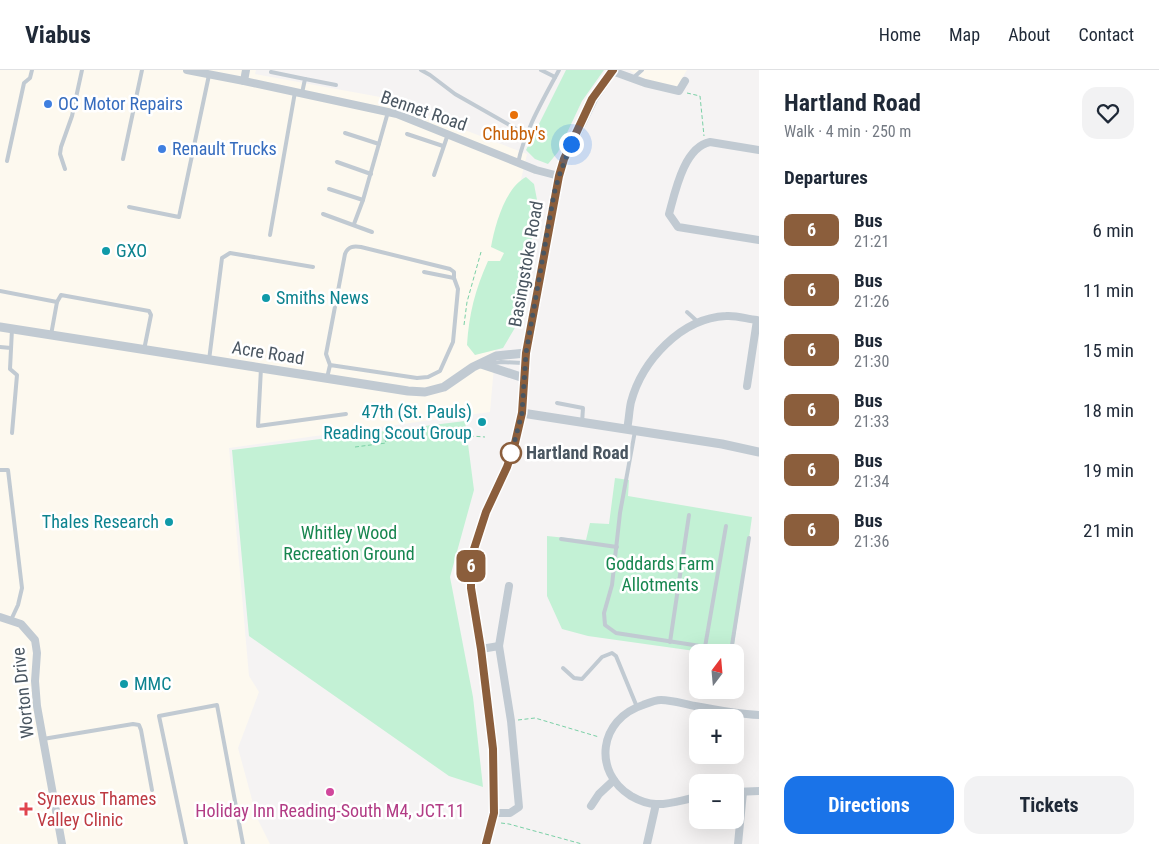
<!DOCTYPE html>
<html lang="en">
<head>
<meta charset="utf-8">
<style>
  :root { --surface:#fff; --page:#f2f2f3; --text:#1f2937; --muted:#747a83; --line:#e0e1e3; --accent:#1a73e8 }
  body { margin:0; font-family:"Roboto Condensed",sans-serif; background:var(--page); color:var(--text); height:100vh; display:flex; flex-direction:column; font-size:19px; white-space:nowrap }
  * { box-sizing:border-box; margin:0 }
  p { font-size:16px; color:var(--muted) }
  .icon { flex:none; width:28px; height:28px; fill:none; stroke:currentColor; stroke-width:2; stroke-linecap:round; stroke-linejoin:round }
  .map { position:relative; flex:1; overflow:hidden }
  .sheet { display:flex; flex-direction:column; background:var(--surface); width:400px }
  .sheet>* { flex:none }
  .badge { padding:0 10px; border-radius:8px; font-size:18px; line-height:32px }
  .needle { width:32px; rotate:16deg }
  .tools { position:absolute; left:689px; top:574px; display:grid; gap:10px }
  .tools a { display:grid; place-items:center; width:55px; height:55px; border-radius:10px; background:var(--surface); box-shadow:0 5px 20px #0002; font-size:25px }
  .you { position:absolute; width:25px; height:25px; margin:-12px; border:4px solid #fff; border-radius:50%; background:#1a73e8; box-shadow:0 0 0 8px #1a73e833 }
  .map>.badge { position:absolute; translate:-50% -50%; box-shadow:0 0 0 2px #fff }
  h2 { padding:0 25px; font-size:19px; line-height:45px }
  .round { display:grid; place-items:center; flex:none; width:52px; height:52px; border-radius:15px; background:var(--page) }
  .head { display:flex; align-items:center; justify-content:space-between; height:85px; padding:0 25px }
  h1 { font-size:24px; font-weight:700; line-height:38px }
  .primary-button { display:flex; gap:10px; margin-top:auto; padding:10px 25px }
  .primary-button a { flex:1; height:58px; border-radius:15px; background:var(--accent); color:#fff; font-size:20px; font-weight:700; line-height:58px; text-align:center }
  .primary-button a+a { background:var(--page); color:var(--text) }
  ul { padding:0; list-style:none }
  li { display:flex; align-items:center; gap:15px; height:60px; padding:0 25px }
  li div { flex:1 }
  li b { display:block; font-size:19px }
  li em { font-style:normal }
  li .badge { min-width:55px; font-weight:700; text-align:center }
  header { display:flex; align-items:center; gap:30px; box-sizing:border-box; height:70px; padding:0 25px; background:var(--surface); border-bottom:1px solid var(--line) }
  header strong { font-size:24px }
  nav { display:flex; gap:28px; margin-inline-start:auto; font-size:18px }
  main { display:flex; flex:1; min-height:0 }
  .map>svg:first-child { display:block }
  .commercial { fill:#fdf9ef }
  .green { fill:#c3f1d5 }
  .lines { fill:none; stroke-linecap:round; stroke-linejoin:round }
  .path { stroke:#7ad0a6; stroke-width:1; stroke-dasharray:4 2.5; stroke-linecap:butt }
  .service { stroke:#c1cad2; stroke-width:4 }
  .minor { stroke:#c1cad2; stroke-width:8 }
  .tertiary { stroke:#c1cad2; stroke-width:9 }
  .secondary { stroke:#c1cbd6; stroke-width:10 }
  .line-casing { stroke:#fff; stroke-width:11 }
  .line { stroke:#8b5e3c; stroke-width:8 }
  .walk { stroke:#4a5661; stroke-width:5; stroke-dasharray:0 9 }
  .shop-dot { fill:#3f7fe0; stroke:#fff; stroke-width:2 }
  .food-dot { fill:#e8710a; stroke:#fff; stroke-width:2 }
  .culture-dot { fill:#0f9aa8; stroke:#fff; stroke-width:2 }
  .stop-dot { fill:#fff; stroke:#8b5e3c; stroke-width:2.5 }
  .hotel-dot { fill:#d1479c; stroke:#fff; stroke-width:2 }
  .health-dot { fill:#e0444e; stroke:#fff; stroke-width:2 }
  .labels { text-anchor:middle; stroke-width:5; stroke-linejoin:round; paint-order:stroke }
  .shop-label { font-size:18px; fill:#366cbe; stroke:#fff; text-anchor:start }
  .street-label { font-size:18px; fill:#4a5661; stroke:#fff }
  .food-label { font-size:18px; fill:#c56008; stroke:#fff }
  .culture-label { font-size:18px; fill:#0d838f; stroke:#fff; text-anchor:start }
  .stop-label { font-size:18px; font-weight:bold; fill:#4a5661; stroke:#fff; text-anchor:start }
  .park-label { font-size:18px; fill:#17864f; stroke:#fff }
  .health-label { font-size:18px; fill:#be3a42; stroke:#fff; text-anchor:start }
  .hotel-label { font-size:18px; fill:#b23c85; stroke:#fff }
</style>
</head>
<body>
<header>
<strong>Viabus</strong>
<nav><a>Home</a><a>Map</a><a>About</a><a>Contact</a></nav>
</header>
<main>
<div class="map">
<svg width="759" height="774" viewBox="0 0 759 774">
  <rect width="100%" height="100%" fill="#f5f3f3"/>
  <g class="commercial">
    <polygon points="0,0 256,0 255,4 380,27 527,84 504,182 490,342 229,378 249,606 259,622 238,678 257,748 270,774 0,774"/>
    <polygon points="629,0 687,0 677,17 646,10"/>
  </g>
  <g class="green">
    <polygon points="566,0 604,0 582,31 558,82 548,94 535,89 526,80"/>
    <path d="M526 107 534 114 538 135 516 256 503 278 475 285 467 275C469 244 475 220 488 191H500L504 183 491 177C495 155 505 118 526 107Z"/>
    <polygon points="465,351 474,420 450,507 473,627 483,717 449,706 249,566 232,380"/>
    <polygon points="615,408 629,410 628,426 752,447 733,582 702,582 588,566 562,559 547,526 547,466 586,470 590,453 609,454"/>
  </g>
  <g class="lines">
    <g class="path">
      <polyline points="687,23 700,26 704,66"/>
      <polyline points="464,255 467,232 481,182"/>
      <polyline points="355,377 386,373 384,365 427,359 463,357 471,366 485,367"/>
      <polyline points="518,650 535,648 599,667"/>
      <polyline points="501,753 509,754 582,774"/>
    </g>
    <g class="service">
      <polyline points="421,0 430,5 455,24 527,65"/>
      <polyline points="541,0 555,7"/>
      <polyline points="271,2 305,9 302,23"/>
      <polyline points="633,8 642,0"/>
      <polyline points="305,9 336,15"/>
      <polyline points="345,63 379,74"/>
      <polyline points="407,64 443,76"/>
      <polyline points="123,89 142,0"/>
      <polyline points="7,91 24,13 30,8 32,0"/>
      <polyline points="337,92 371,104"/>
      <path d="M518 93C525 60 543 30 559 0"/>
      <polyline points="65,99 60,84 61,77 72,46 82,0"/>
      <polyline points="434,105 448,64"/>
      <polyline points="329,119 363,130"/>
      <polyline points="129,137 179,147 209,5"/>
      <polyline points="323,144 372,162"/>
      <polyline points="354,154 363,130 388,42"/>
      <polyline points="270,165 295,22"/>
      <polyline points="424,202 454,208"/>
      <polyline points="0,221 57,232"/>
      <polyline points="687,242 698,252"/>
      <polyline points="12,259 10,299 17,305 12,363"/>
      <polyline points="51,265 57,232 61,225 149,241 151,245 144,280"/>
      <polyline points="0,277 11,278"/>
      <polyline points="209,290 222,188 230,183 313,197"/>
      <polyline points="488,294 501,292 523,293"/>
      <polyline points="261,298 258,356 346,344"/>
      <path d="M327 308 330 295 326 284 327 279 345 184C348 176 354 176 361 177L450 199 454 202V208L458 219 453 272 440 301 428 307 417 308 330 295"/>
      <polyline points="557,333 583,338 582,353"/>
      <polyline points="635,361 620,443 612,515 604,543 605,555 616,563 726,580 732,575 749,468"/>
      <polyline points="0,400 8,400 22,518 18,535 11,550"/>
      <polyline points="561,469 617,477"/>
      <polyline points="670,572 689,445"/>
      <polyline points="705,577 726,456"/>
      <polyline points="563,598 574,608 582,609 602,587 612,583 616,586 637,637"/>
      <polyline points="43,669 133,654 139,655 141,660 152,720"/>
      <polyline points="186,774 159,646 217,635 243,774"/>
    </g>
    <g class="minor">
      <polyline points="187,0 244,11 397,44 536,100 559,106"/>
      <polyline points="612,1 645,13 679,21 685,11"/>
      <polyline points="244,11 246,0"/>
      <path d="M759 80 710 72C684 77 675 122 669 144L678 157 759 170"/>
      <path d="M627 359C629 350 629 341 631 332 642 291 681 248 726 246 736 245 747 249 757 250L747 316"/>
      <polyline points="0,547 21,554 35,570 37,583 35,611 37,636 62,774"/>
      <polyline points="481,579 499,576"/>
      <polyline points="735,722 759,721"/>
      <path d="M698 727C685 729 669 735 656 734 647 734 638 730 631 726 592 702 599 649 643 635 648 633 655 630 661 630 672 630 684 634 695 636 716 640 737 644 759 645"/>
      <polyline points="591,736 599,724 614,710"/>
      <polyline points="494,743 510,743 519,737 511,651 499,576 509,516"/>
      <polyline points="647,774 656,734"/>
      <polyline points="738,774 743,722"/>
    </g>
    <g class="tertiary">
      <polyline points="0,257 408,321 425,322 444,317 473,297 496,286 526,283"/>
      <polyline points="481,294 524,308"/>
      <polyline points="522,343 722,374 759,382"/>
    </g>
    <polyline class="secondary" points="486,774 494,743 493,679 481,579 471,518 471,497 474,479 486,442 507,397 515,373 522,343 526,283 559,106 564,89 593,29 613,0"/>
  </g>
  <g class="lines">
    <g class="line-casing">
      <polyline id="line" points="486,774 494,743 493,679 481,579 471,518 471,497 474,479 486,442 507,397 515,373 522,343 526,283 559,106 564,89 592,29 613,0"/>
    </g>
    <use href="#line" class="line"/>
    <polyline class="walk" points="511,383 511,385 522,343 526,283 554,124 559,106 571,74"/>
  </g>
  <g class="shop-dot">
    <circle cx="48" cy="34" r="5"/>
    <circle cx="162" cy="79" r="5"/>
  </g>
  <circle class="food-dot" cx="514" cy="45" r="5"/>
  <g class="culture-dot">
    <circle cx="106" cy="181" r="5"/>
    <circle cx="266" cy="228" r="5"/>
    <circle cx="482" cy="352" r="5"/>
    <circle cx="169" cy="452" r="5"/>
    <circle cx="124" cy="614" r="5"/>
  </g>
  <circle class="stop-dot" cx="511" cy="383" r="10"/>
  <circle class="hotel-dot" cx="330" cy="722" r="5"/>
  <path class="health-dot" d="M23.5 731.5h5v5h5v5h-5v5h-5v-5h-5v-5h5z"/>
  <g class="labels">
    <g class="shop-label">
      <text x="58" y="40">OC Motor Repairs</text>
      <text x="172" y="85">Renault Trucks</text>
    </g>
    <g class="street-label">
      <text transform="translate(424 41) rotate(19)" y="6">Bennet Road</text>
      <text transform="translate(526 194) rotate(-80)" y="6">Basingstoke Road</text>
      <text transform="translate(268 283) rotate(9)" y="6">Acre Road</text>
      <text transform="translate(23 623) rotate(-96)" y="6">Worton Drive</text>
    </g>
    <g class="food-label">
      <text x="514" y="70">Chubby's</text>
    </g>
    <g class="culture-label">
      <text x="116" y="187">GXO</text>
      <text x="276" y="234">Smiths News</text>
      <text x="472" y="348" text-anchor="end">47th (St. Pauls)<tspan x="472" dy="21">Reading Scout Group</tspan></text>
      <text x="159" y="458" text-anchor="end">Thales Research</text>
      <text x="134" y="620">MMC</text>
    </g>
    <g class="stop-label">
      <text x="526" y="389">Hartland Road</text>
    </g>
    <g class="park-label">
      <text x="349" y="469">Whitley Wood<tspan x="349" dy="21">Recreation Ground</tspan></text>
      <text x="660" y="500">Goddards Farm<tspan x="660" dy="21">Allotments</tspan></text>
    </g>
    <g class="health-label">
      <text x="37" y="735">Synexus Thames<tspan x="37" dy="21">Valley Clinic</tspan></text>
    </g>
    <g class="hotel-label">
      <text x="330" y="747">Holiday Inn Reading-South M4, JCT.11</text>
    </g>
  </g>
</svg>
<div class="tools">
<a><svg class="needle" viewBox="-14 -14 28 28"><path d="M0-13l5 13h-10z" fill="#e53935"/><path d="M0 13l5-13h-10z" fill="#747a83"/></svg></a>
<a>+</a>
<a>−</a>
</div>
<div class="you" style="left:571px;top:74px"></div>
<b class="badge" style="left:471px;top:496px;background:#8b5e3c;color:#fff">6</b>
</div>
<section class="sheet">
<div class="head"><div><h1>Hartland Road</h1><p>Walk · 4 min · 250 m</p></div><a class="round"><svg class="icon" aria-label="heart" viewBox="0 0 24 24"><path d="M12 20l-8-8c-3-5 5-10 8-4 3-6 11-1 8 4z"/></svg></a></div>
<h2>Departures</h2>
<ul>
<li><span class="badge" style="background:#8b5e3c;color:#fff">6</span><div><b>Bus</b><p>21:21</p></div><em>6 min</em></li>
<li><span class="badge" style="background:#8b5e3c;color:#fff">6</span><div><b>Bus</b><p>21:26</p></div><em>11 min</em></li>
<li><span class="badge" style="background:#8b5e3c;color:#fff">6</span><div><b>Bus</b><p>21:30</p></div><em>15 min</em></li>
<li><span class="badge" style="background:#8b5e3c;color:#fff">6</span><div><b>Bus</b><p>21:33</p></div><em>18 min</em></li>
<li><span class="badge" style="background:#8b5e3c;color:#fff">6</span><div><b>Bus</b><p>21:34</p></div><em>19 min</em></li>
<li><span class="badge" style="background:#8b5e3c;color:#fff">6</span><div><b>Bus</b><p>21:36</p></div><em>21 min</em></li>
</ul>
<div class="primary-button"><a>Directions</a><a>Tickets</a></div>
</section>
</main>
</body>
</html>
